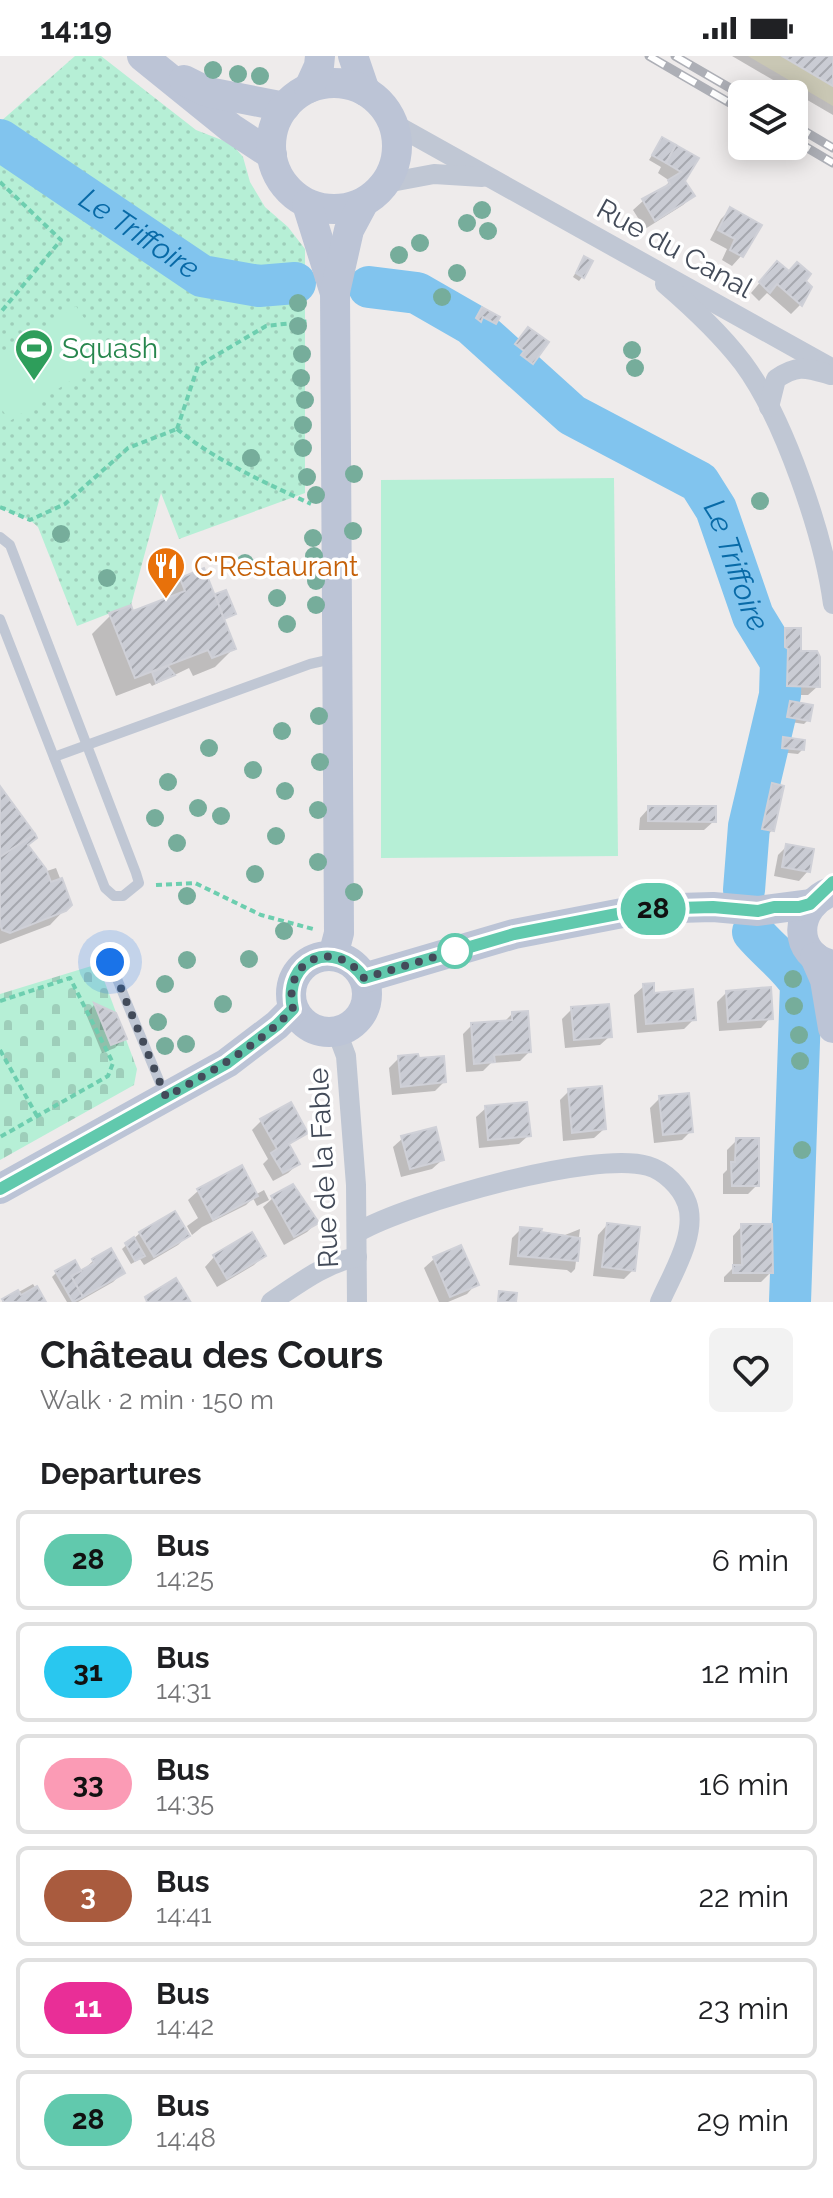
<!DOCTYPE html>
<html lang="en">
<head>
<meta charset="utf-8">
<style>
  :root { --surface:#fff; --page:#f2f2f2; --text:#202124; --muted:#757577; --line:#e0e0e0 }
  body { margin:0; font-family:Raleway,sans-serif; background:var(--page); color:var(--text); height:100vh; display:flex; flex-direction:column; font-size:30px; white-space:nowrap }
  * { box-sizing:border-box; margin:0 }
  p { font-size:26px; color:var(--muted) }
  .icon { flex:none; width:44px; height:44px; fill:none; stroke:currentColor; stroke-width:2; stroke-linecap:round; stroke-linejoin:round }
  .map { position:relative; height:1246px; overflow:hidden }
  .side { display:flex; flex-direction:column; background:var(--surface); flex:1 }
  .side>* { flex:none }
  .badge { padding:0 16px; border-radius:26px; font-size:28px; line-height:52px }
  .fabs { position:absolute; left:728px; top:24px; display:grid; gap:16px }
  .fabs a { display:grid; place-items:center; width:80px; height:80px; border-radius:12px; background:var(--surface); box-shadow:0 4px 20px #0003; font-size:40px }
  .you { position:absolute; width:40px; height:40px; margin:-20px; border:6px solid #fff; border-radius:50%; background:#1a73e8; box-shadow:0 0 0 12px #1a73e833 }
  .map>.badge { position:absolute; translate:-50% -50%; box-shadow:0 0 0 4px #fff }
  h2 { padding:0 40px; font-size:30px; line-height:72px }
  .round { display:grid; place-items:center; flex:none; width:84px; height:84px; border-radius:12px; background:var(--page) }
  .overview { display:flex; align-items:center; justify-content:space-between; height:136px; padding:0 40px }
  h1 { font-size:38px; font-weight:700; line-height:60px }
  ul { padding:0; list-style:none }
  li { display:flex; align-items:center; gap:24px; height:100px; margin:0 16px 12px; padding:0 24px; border:4px solid var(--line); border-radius:12px }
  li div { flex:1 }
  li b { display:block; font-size:30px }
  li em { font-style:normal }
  li .badge { min-width:88px; font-weight:700; text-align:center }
  .status { display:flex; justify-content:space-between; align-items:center; height:56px; padding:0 40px; background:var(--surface); direction:ltr }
  .status svg { height:22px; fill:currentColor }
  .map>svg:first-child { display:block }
  .commercial { fill:#fcf9e1 }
  .cemetery { fill:url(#cemetery-stones) }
  .park { fill:url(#park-dots) }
  .garden { fill:#b6efd6 }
  .shadow { fill:#0003 }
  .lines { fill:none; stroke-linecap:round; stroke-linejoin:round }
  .river { stroke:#81c4ee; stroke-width:42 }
  .building { fill:url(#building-hatch); stroke:#cfd0d7; stroke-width:2 }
  .path { stroke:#6dceaf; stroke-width:4; stroke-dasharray:6 4; stroke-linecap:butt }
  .lane { stroke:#c0c7d4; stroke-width:10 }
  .street { stroke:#c0c7d4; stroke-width:20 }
  .secondary { stroke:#bcc4d6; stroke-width:30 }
  .rail-casing { stroke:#adafb6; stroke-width:9 }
  .rail { stroke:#fff; stroke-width:6; stroke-dasharray:18; stroke-linecap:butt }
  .tree { fill:#76ad9b }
  .line-casing { stroke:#fff; stroke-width:18 }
  .line { stroke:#61c9ad; stroke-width:12 }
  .walk { stroke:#434b59; stroke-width:8; stroke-dasharray:0 14.4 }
  .stop-dot { fill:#fff; stroke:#61c9ad; stroke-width:4 }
  .labels { text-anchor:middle; stroke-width:7; stroke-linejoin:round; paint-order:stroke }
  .street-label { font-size:28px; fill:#434b59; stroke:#fff }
  .leisure-label { font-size:28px; fill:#27864d; stroke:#fff; text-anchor:start }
  .food-label { font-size:28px; fill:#c56008; stroke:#fff; text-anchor:start }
  .water-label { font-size:30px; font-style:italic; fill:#086aa7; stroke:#fff }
</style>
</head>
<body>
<div class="status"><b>14:19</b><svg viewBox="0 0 49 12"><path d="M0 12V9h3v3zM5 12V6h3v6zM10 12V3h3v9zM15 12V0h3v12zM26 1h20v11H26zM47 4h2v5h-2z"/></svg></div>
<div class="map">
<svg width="833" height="1246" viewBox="0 0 833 1246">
  <defs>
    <pattern id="cemetery-stones" width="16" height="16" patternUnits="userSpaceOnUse" patternTransform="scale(2)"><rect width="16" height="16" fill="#b6efd6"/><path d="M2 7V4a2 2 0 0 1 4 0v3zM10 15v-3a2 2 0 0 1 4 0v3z" fill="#9eceba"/></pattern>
    <pattern id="park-dots" width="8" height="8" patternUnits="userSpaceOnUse" patternTransform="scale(2)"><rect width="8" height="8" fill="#b6efd6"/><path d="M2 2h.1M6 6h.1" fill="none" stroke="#9eceba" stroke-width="1.8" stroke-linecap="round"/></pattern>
    <pattern id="building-hatch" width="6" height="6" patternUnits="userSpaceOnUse" patternTransform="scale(2)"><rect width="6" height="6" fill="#caccd4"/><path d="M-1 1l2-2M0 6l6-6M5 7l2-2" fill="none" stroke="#a6a8af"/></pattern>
  </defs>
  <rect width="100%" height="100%" fill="#eeebeb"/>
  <polygon class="commercial" points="748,0 833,0 833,50"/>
  <polygon class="cemetery" points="98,908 137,1013 134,1029 0,1104 0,938"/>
  <polygon class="park" points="75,0 101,0 196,74 232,88 243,101 250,126 265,151 288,171 305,193 305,437 179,483 161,437 131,549 77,570 38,471 30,464 0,452 0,66"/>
  <g class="garden">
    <polygon points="76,250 109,299 10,365 0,351 0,302"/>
    <polygon points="614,422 618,800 381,802 381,424"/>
  </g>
  <g class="shadow">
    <polygon points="732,0 833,0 833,59"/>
    <polygon points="659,88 696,103 683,125 693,140 683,149 645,173 633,154 643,145 660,136 670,125 658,117 661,111 649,104"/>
    <polygon points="731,153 741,200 732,210 722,204 727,193 710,184 721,163"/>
    <polygon points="585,202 583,220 579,225 573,221"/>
    <polygon points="768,217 803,226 800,249 791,258 767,237 759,245 751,237"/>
    <polygon points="482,253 497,261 490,271 479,265 475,268 473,267"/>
    <polygon points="519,283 532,307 522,316 507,299"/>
    <polygon points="182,523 214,541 225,537 234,557 223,564 234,592 215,611 193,620 189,612 152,630 150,627 116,640 92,578 111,559 132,558 164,545 163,542"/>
    <polygon points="780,574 799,574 799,597 818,630 808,639 778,639 780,603 776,600 776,578"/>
    <polygon points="790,647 808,664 804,668 784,665 786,652"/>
    <polygon points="784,683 802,694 798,698 779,696 779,688"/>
    <polygon points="772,730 772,774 768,779 759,777 768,734"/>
    <polygon points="0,733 26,790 47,815 56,812 70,848 50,869 0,888"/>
    <polygon points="649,752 714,765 704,774 639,774 640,762"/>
    <polygon points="787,790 808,815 799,825 774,820 778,799"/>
    <polygon points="644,930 652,939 694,963 684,973 637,977 634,939"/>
    <polygon points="727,936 770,962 761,972 719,975 717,946"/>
    <polygon points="94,949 115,958 124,982 115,992 102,997 86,958"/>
    <polygon points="572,953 610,980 600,989 565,992 562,963"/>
    <polygon points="512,958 529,996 520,1005 491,1007 483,1015 466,1016 463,978 472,969 504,966"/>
    <polygon points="399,1002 444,1026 435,1035 392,1039 389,1012"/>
    <polygon points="569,1035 604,1073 594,1082 563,1085 560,1044"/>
    <polygon points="660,1042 691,1075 682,1084 654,1087 650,1052"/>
    <polygon points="486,1052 529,1079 519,1088 479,1092 476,1061"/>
    <polygon points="261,1065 305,1076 288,1090 298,1108 288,1117 273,1125 263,1108 268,1103 252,1074"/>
    <polygon points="403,1082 442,1104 432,1113 401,1121 393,1091"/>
    <polygon points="737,1084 757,1129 748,1138 723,1138 723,1118 727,1114 727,1094"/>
    <polygon points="241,1112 255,1139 264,1134 269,1144 257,1150 253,1142 246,1149 202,1171 192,1179 187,1170 198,1162 188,1144 198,1135"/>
    <polygon points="273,1142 305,1152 308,1150 317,1166 307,1176 284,1189 263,1151"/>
    <polygon points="607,1169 633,1214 624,1223 593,1220 598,1179"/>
    <polygon points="742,1170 771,1216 761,1226 724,1226 724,1221 733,1212 733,1180"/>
    <polygon points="521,1173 565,1179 580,1173 575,1213 571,1217 567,1214 509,1209 512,1182"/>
    <polygon points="140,1177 187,1180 178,1189 144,1209 140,1203 131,1208 122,1193"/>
    <polygon points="252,1178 264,1199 254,1209 217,1231 205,1211 214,1201"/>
    <polygon points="460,1192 476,1228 467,1238 448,1246 439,1246 424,1212 434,1203"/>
    <polygon points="93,1205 123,1216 113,1226 78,1246 67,1246 52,1221 56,1217 80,1217"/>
    <polygon points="33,1228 44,1246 2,1246 3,1245"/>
  </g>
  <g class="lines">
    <g class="river">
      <path id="s1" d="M0 84 202 220 259 230 295 227"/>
      <path id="s2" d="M369 231 417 237 471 268 572 359 699 426 716 453 753 560 781 606 780 639 749 770 744 834"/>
      <path d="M753 876C768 894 788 908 801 928L790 1246"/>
    </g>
  </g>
  <g class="building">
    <polygon points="782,0 833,0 833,30"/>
    <polygon points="662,81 676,89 666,107 652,99"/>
    <polygon points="676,89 699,102 685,125 695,140 655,165 642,143 670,128 668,124 681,116 666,107"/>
    <polygon points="730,151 762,169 743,201 730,194 735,183 718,174"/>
    <polygon points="584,200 593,205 584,222 576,217"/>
    <polygon points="777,205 789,215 797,206 811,218 806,225 812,231 802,250 777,228 770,237 759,226"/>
    <polygon points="482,251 500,261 496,268 483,261 481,266 476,262"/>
    <polygon points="528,271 549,286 533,308 521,299 524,295 515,288"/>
    <polygon points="204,512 236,593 212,602 208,594 135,622 109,557 131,549 133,555 185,535 180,522"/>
    <polygon points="226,534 236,558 224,563 215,538"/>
    <polygon points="785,572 801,572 801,595 817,595 820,601 820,631 787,630 788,593 785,591"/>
    <polygon points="168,610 175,619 156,627 152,616"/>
    <polygon points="790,645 813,649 810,665 787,661"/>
    <polygon points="783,681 805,684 804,694 782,692"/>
    <polygon points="772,727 784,730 774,775 762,773"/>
    <polygon points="0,730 35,778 0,801"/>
    <polygon points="648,750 716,750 716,766 648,765"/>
    <polygon points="35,778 37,782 28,789 46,813 51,826 62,822 72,849 66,855 10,877 2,874 0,868 0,801"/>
    <polygon points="786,788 814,793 810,816 782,811"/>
    <polygon points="654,927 654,937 693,933 696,964 646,968 643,928"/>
    <polygon points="771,931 773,963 728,966 726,935"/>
    <polygon points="94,947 116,957 127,983 111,989"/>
    <polygon points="609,948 612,981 574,984 571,951"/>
    <polygon points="528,955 531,996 494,999 495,1006 474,1008 471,967 512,964 512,956"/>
    <polygon points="418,998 419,1002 444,1000 446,1026 401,1031 398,1000"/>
    <polygon points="602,1030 606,1073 572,1077 568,1033"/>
    <polygon points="689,1037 693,1076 663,1079 659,1040"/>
    <polygon points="291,1046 308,1077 289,1088 300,1108 283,1117 271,1097 277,1093 260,1063"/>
    <polygon points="527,1046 531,1080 488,1084 485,1050"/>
    <polygon points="436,1071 444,1104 410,1113 401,1080"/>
    <polygon points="736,1082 759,1082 759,1130 732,1130 731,1106 735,1106"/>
    <polygon points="242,1109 258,1140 213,1164 197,1133"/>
    <polygon points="293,1128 319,1167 294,1181 271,1140"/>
    <polygon points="175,1155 190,1180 154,1201 139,1176"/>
    <polygon points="607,1167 640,1171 635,1215 602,1211"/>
    <polygon points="741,1168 772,1168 773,1217 733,1217 733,1209 742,1209"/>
    <polygon points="520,1171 542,1173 541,1176 580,1182 578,1205 518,1200"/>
    <polygon points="252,1176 266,1200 227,1223 213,1199"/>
    <polygon points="134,1181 145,1200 135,1205 125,1187"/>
    <polygon points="461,1189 479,1229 450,1241 433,1201"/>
    <polygon points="111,1192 125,1217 83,1241 71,1220 94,1207 92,1203"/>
    <polygon points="75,1204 81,1215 71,1220 83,1241 73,1246 55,1215"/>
    <polygon points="176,1222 190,1245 147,1246 145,1241"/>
    <polygon points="37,1230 46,1246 4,1246 2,1243 18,1234 21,1239"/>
    <polygon points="499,1235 517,1237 516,1246 498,1246"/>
  </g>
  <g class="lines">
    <g class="path">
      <polyline points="0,126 61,184 0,257"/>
      <polyline points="177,373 198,310 266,270 310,265"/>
      <path d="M177 373C218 406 264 426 311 448"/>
      <polyline points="0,451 30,464 65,448 128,392 177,373"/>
      <polyline points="156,829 195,827 261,859 313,873"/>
      <polyline points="0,945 70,922 113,1007 108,1020 0,1081"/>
      <polyline points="0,994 37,1060"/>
    </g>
    <g class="lane">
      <polyline points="0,481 10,489 136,817 139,827 123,840 114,840 105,832 0,563"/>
      <polyline points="54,701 310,608 332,603"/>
      <polyline points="110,906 165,1039"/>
    </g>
    <g class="street">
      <polyline points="394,68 833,313"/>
      <polyline points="386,127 434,118 482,121"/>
      <path d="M665 228C694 253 720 277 743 307 784 362 824 480 833 548"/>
      <path d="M769 351 776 323C798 308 806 312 831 319"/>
      <polyline points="337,976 346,1000 356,1129 357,1246"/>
      <path d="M358 1176C409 1147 593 1094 648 1110 665 1115 681 1131 687 1147 698 1178 672 1218 660 1246"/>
      <path d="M271 1246C298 1228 325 1207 357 1201"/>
    </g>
    <g class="secondary">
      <polyline points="142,0 231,72 272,99"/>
      <polyline points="353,0 365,35"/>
      <polyline points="184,24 208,36 285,51"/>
      <circle cx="334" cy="90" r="63"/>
      <polyline points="309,32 319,10 320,0"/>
      <polyline points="307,148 334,234"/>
      <path d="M833 835C793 849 791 900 833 909"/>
      <circle cx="329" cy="938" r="38"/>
      <polyline points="333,900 339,877 335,236 349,174 364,146"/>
      <polyline points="815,901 825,924 833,972"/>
      <polyline points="364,922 514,878 643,853 713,851 758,855 810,848"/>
      <polyline points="0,1133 227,1007 277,969 293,953"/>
    </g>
    <g class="rail-casing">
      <g id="rail">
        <polyline points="649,0 742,54"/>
        <polyline points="675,0 742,39"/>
        <polyline points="794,69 833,92"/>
        <polyline points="794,84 833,107"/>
      </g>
    </g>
    <use href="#rail" class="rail"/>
  </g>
  <g class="tree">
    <circle cx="213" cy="14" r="9"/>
    <circle cx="238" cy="18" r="9"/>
    <circle cx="260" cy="20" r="9"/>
    <circle cx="482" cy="154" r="9"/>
    <circle cx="467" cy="167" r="9"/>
    <circle cx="488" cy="175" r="9"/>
    <circle cx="420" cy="187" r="9"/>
    <circle cx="399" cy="199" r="9"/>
    <circle cx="457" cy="217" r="9"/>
    <circle cx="442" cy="241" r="9"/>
    <circle cx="298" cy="247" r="9"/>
    <circle cx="298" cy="270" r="9"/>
    <circle cx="632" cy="294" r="9"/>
    <circle cx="302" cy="298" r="9"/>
    <circle cx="635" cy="312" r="9"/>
    <circle cx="301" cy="322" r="9"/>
    <circle cx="305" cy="344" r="9"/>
    <circle cx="303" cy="369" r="9"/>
    <circle cx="303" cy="392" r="9"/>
    <circle cx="251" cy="402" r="9"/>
    <circle cx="354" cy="418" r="9"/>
    <circle cx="307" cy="421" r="9"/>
    <circle cx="316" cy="439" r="9"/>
    <circle cx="760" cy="445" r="9"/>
    <circle cx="353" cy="475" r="9"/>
    <circle cx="61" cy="478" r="9"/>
    <circle cx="313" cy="482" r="9"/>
    <circle cx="314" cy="500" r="9"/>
    <circle cx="245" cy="507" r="9"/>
    <circle cx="107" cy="522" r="9"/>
    <circle cx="316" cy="525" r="9"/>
    <circle cx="277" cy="542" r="9"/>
    <circle cx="316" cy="549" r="9"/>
    <circle cx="287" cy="568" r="9"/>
    <circle cx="319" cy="660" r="9"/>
    <circle cx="282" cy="675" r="9"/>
    <circle cx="209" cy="692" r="9"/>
    <circle cx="320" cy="706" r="9"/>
    <circle cx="253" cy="714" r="9"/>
    <circle cx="168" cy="726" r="9"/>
    <circle cx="285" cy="735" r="9"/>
    <circle cx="198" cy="752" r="9"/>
    <circle cx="318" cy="754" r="9"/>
    <circle cx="221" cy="760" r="9"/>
    <circle cx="155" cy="762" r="9"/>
    <circle cx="276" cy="780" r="9"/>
    <circle cx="177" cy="787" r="9"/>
    <circle cx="318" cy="806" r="9"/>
    <circle cx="255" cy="818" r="9"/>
    <circle cx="354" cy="836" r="9"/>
    <circle cx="187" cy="840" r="9"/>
    <circle cx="284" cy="875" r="9"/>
    <circle cx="249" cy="903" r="9"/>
    <circle cx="187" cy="904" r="9"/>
    <circle cx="793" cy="923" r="9"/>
    <circle cx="165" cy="928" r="9"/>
    <circle cx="223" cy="948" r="9"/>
    <circle cx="794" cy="950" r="9"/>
    <circle cx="158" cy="966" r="9"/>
    <circle cx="799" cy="979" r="9"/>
    <circle cx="186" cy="988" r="9"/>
    <circle cx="165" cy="990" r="9"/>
    <circle cx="800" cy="1005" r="9"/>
    <circle cx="802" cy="1094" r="9"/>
  </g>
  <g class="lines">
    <g class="line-casing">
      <path id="line" d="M0 1133 227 1007 277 969 293 953C282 903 335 881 364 922L514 878 643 853 713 851 758 855 774 851H799L810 848 833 826"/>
    </g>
    <use href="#line" class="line"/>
    <path class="walk" d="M110 906 166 1041C212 1015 257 991 293 953 282 903 335 881 364 922L455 895"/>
  </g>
  <defs>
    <g id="stadium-pin" transform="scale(2)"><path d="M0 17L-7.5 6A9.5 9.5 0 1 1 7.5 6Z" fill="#2e9e5b" stroke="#fff"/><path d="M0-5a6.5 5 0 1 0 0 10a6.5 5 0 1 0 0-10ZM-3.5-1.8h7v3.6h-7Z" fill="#fff"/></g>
    <g id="restaurant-pin" transform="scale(2)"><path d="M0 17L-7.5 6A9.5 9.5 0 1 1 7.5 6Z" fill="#e8710a" stroke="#fff"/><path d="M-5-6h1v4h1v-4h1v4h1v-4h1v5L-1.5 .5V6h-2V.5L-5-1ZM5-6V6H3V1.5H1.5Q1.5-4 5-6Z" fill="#fff"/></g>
  </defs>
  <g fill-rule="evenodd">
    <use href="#stadium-pin" x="34" y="292"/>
    <use href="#restaurant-pin" x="166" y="510"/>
  </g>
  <circle class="stop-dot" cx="455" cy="895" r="16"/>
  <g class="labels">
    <g class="street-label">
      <text transform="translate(675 192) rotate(29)" y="10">Rue du Canal</text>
      <text transform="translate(323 1112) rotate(-93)" y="10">Rue de la Fable</text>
    </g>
    <g class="leisure-label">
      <text x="62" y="302">Squash</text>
    </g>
    <g class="food-label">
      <text x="194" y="520">C'Restaurant</text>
    </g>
    <g class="water-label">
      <text dy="10" stroke="none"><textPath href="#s1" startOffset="168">Le Triffoire</textPath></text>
      <text dy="10" stroke="none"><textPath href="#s2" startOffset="482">Le Triffoire</textPath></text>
    </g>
  </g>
</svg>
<div class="fabs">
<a><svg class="icon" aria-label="layers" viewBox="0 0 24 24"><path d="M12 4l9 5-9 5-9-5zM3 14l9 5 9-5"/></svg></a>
</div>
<div class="you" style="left:110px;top:906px"></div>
<b class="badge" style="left:653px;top:853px;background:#61c9ad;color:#111">28</b>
</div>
<section class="side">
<div class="overview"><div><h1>Château des Cours</h1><p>Walk · 2 min · 150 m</p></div><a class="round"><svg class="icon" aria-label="heart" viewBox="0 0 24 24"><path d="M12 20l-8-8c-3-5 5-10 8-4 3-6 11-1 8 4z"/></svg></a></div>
<h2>Departures</h2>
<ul>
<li><span class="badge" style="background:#61c9ad;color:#111">28</span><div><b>Bus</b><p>14:25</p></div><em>6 min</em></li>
<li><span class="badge" style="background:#29c7ef;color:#111">31</span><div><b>Bus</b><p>14:31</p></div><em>12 min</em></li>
<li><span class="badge" style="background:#fb9bb5;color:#111">33</span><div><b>Bus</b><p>14:35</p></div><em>16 min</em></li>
<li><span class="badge" style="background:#a95b3e;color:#fff">3</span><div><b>Bus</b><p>14:41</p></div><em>22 min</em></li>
<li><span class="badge" style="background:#e92e97;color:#fff">11</span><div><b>Bus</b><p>14:42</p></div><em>23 min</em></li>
<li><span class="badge" style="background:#61c9ad;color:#111">28</span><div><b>Bus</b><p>14:48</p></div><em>29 min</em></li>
</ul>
</section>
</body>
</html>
